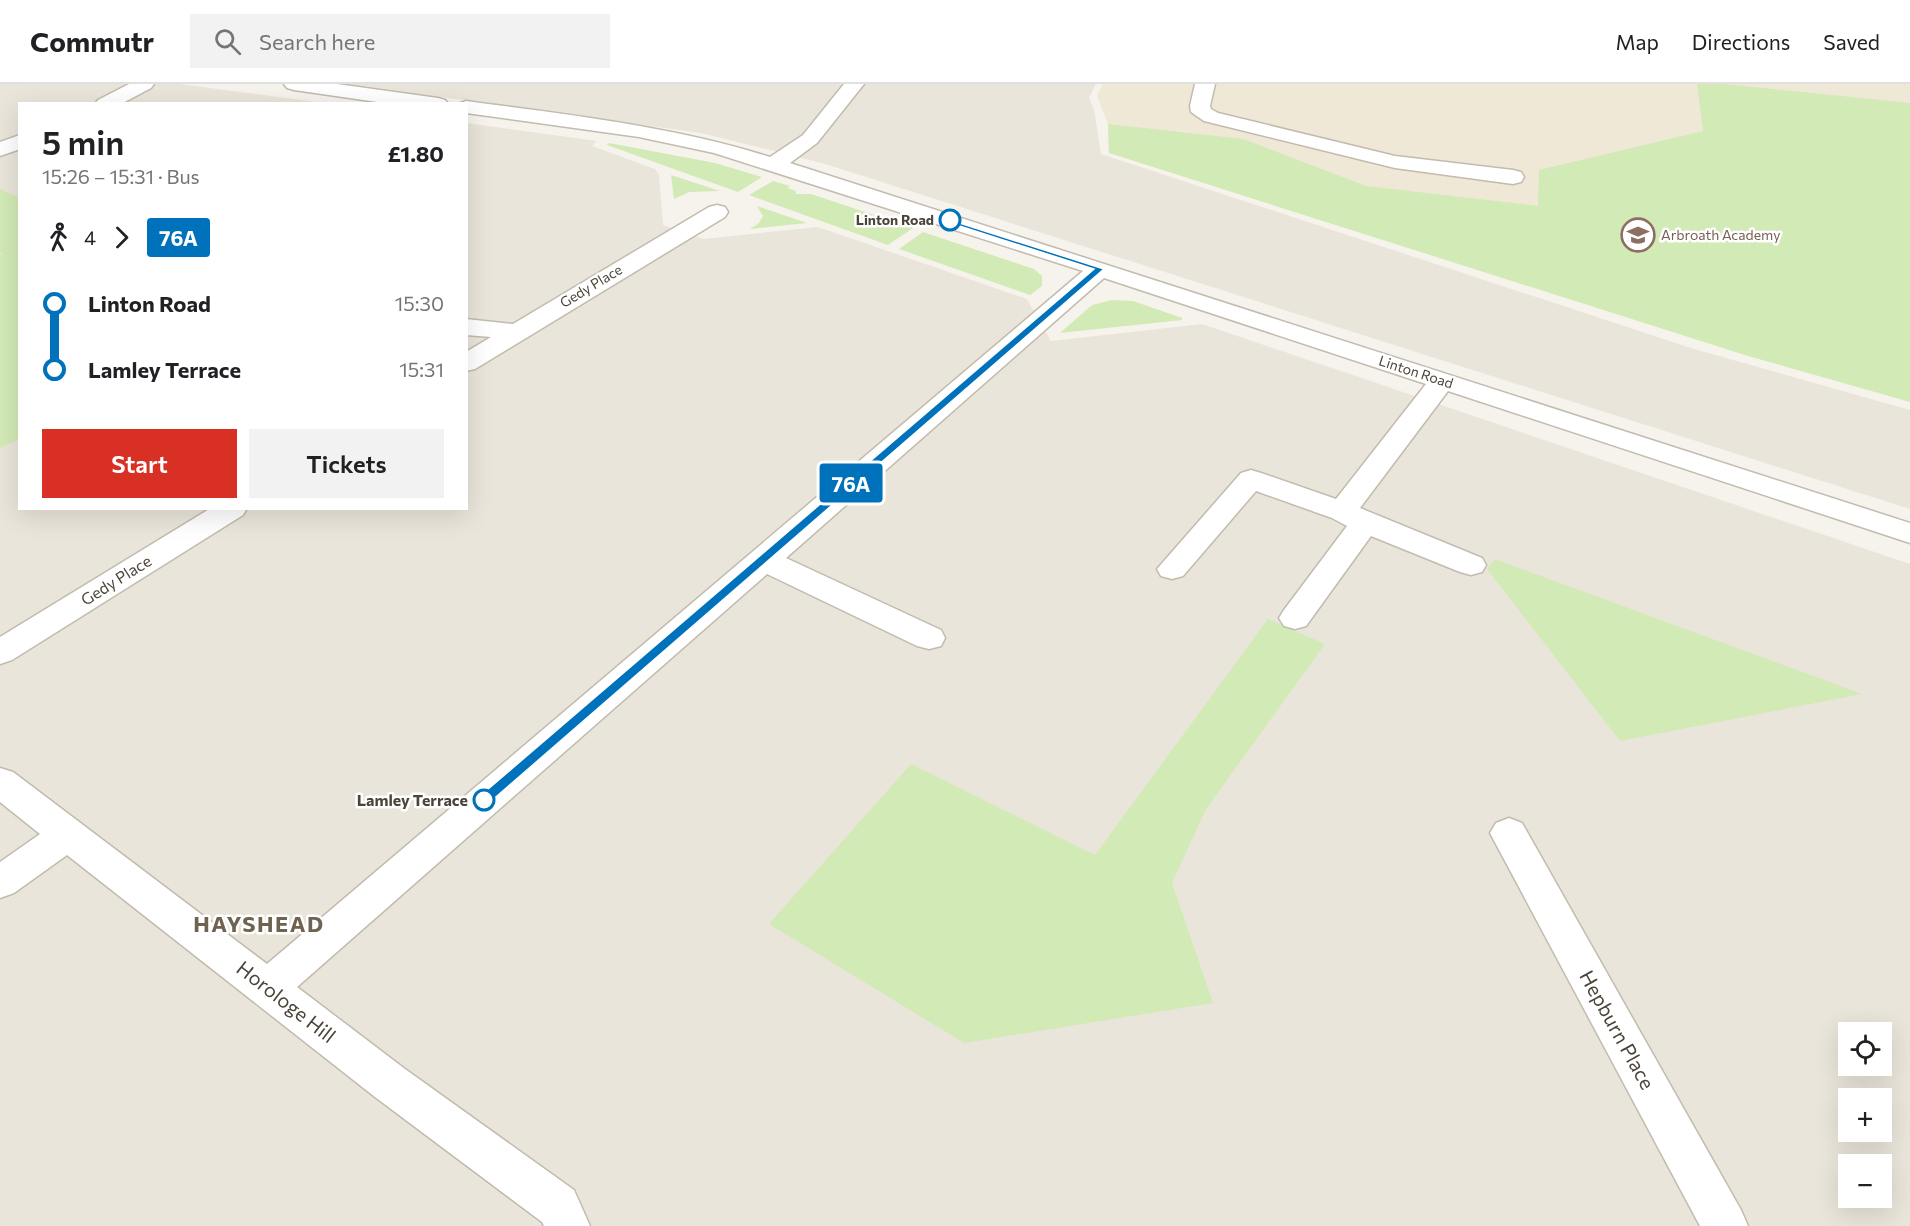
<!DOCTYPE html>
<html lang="en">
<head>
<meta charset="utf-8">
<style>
  :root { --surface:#fff; --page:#f2f2f2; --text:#202124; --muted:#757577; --line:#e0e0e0; --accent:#d93025 }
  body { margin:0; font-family:Commissioner,sans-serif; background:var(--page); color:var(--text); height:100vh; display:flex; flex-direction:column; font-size:22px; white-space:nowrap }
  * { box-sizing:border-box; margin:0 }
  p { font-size:20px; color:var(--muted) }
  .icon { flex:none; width:33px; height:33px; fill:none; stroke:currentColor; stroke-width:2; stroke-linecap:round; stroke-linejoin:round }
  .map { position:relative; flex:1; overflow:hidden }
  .panel { position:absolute; left:18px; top:18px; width:450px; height:408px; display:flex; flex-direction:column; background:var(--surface); border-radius:0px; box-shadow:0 6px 24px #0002 }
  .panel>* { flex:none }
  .badge { padding:0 12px; border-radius:4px; font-size:21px; line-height:39px }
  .buttons { position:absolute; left:1838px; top:938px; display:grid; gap:12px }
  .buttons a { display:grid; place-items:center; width:54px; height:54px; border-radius:0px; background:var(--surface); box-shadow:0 6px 24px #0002; font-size:30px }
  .map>.badge { position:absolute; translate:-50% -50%; box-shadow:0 0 0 3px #fff }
  .legs { display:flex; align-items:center; gap:9px; height:66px; padding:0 24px; font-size:20px }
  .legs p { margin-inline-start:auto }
  .headline { display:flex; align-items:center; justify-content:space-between; height:102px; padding:0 24px }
  h1 { font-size:33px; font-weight:600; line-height:45px }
  .primary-button { display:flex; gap:12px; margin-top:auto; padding:12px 24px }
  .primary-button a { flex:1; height:69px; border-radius:0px; background:var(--accent); color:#fff; font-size:24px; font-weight:600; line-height:69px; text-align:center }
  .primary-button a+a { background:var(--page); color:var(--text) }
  ul { padding:0 24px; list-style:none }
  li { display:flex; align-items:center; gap:21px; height:66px; font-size:22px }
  li i { display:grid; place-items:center; width:9px; height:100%; margin:0 8px; background:currentColor }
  li i::after { content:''; width:15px; height:15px; margin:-8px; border:4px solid; border-radius:50%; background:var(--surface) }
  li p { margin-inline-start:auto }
  li:first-child i { background:linear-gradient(#0000 50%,currentColor 0) }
  li:last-child i { background:linear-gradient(currentColor 50%,#0000 0) }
  header { display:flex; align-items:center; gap:36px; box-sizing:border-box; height:84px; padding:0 30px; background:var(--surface); border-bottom:2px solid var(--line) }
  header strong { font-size:28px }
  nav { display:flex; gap:33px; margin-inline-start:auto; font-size:21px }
  .search { width:420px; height:54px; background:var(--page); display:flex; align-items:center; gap:15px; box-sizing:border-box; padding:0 21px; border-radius:0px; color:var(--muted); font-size:22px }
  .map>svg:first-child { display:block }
  .residential { fill:#eae5da; fill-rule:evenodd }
  .education { fill:#efe8d6 }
  .green { fill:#d2eab5 }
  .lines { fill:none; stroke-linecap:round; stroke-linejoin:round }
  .minor-casing { stroke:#c2bbae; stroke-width:3 }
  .minor { fill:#fff; fill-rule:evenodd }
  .line-1 { fill:#0072bc; stroke:#fff; stroke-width:1.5 }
  .stop-1-dot { fill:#fff; stroke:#0072bc; stroke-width:3 }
  .labels { text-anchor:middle; stroke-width:5; stroke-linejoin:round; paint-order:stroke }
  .far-stop-label { font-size:14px; font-weight:bold; fill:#4b4439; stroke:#fff; text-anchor:end }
  .far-education-label { font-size:14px; fill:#785e54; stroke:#fff; text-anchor:start }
  .far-street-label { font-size:14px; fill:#4b4439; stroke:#fff }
  .street-label { font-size:16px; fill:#4b4439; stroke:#fff }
  .stop-label { font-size:16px; font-weight:bold; fill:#4b4439; stroke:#fff; text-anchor:end }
  .near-street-label { font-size:20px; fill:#4b4439; stroke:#fff }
  .district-label { font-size:22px; font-weight:bold; letter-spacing:1.5px; fill:#6e6250; stroke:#fff }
</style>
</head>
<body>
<header>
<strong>Commutr</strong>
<div class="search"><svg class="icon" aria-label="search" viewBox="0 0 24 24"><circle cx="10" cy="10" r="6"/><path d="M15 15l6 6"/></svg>Search here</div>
<nav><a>Map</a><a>Directions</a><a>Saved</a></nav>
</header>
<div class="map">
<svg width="1910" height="1142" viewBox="0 0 1910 1142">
  <rect width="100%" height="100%" fill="#f6f3ec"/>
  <g class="residential">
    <path d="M0 0H179L324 19 20 20V424H466L467 39 597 57 592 62 655 85 659 91 663 141 703 155 818 143 1027 215 1051 257 1202 240 1910 480V1142H0ZM1848 948H1881V981H1848ZM1848 1014H1881V1047H1848ZM1848 1080H1881V1113H1848Z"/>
    <polygon points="349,0 1096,0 1089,14 1094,25 1101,70 1694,265 1910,326 1910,425 822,79 701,49"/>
  </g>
  <polygon class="education" points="1103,0 1910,0 1910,246 1109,69 1108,40 1097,12"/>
  <g class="green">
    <polygon points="1697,0 1724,0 1910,19 1910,318 1748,272 1109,69 1108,40 1243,55 1366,102 1538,122 1539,86 1703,47"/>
    <polygon points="609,59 715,79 762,93 738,108 607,61"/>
    <polygon points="671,91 720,107 689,108 674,115"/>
    <polygon points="773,97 790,102 787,104 796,107 796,110 811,110 913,144 888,161 749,111"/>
    <polygon points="0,105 20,114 19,355 0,364 0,171 3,170 0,168"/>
    <polygon points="757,122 807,139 750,145 759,139 763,132"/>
    <polygon points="923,148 1034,185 1042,192 1042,202 1030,211 899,165"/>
    <polygon points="1112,216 1133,217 1182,234 1182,236 1060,249 1092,221"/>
    <polygon points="1495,475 1862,610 1620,657 1487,485"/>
    <polygon points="1268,535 1325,560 1206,725 1172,799 1213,919 964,959 769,840 911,680 1095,771"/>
  </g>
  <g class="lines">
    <g class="minor-casing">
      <g id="minor">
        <polygon points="129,0 154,0 151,4 121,20 95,20 98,16"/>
        <polygon points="284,0 337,0 438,14 445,16 448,20 391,20 294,6 287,4"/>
        <path d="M844 0H864L817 59 790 79 1910 439V459L1448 307 1360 424 1482 474 1486 481 1482 488 1471 491 1460 488 1371 452 1306 542 1295 545 1284 542 1279 534 1284 526 1347 442 1332 434 1256 407 1183 492 1172 495 1161 492 1157 485 1241 389 1251 386 1261 389 1336 415 1426 300 1104 194 786 474 941 546 945 554 941 562 929 565 917 562 767 490 297 903 405 985 574 1106 590 1142H544L542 1138 375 1013 67 771 14 809 0 814V778L40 750 0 718V684L13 688 267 880 1083 187 714 69 639 53 466 29V20H458L466 17C569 31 671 42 770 73L803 51Z"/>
        <polygon points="1195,0 1215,0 1210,22 1211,25 1218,29 1395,72 1513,86 1521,88 1524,93 1521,98 1513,100 1395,84 1204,37 1191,28 1190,22"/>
        <polygon points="20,51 20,65 0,72 0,58"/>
        <polygon points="717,121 725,123 728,128 725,133 475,285 466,287 466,268 491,253 466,251 466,235 513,240 709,123"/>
        <polygon points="211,424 247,424 243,431 12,576 0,580 0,553"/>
        <polygon points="1509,734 1522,739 1741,1126 1748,1142 1700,1142 1490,749 1496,739"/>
      </g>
    </g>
    <use href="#minor" class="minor"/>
  </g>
  <polygon class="line-1" points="947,135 1104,185 489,719 480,719 478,716 480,712 1094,185 947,138"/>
  <defs>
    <g id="school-ring" transform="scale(1.725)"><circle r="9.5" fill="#fff" stroke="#8d6e63" stroke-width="1.5"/><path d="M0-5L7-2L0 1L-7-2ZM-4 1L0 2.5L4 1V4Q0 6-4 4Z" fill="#8d6e63"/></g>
  </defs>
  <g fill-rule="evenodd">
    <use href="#school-ring" x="1638" y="151"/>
  </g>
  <g class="stop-1-dot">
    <circle cx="950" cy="136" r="10"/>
    <circle cx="484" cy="716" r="10"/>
  </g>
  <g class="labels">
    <g class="far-stop-label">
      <text x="934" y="141">Linton Road</text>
    </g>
    <g class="far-education-label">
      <text x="1661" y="156">Arbroath Academy</text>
    </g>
    <g class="far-street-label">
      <text transform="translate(591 202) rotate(-31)" y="5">Gedy Place</text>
      <text transform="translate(1416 288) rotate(18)" y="5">Linton Road</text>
    </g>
    <g class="street-label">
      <text transform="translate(116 496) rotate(-32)" y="6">Gedy Place</text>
    </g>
    <g class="stop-label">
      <text x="468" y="722">Lamley Terrace</text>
    </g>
    <g class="near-street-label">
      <text transform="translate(286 918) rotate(38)" y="7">Horologe Hill</text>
      <text transform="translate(1617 946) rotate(61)" y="7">Hepburn Place</text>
    </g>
    <g class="district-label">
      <text x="259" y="848">HAYSHEAD</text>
    </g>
  </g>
</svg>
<div class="buttons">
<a><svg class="icon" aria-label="locate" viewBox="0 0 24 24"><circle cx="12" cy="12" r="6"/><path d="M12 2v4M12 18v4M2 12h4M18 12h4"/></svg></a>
<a>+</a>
<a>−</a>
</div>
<b class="badge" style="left:851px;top:399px;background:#0072bc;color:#fff">76A</b>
<section class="panel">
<div class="headline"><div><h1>5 min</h1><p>15:26 – 15:31 · Bus</p></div><b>£1.80</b></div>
<div class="legs"><svg class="icon" aria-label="walk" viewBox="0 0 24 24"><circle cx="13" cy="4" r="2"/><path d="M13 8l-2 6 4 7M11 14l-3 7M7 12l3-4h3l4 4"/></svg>4<svg class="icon" aria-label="forward" viewBox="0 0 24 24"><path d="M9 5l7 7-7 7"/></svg><b class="badge" style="background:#0072bc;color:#fff">76A</b></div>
<ul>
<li><i style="color:#0072bc"></i><b>Linton Road</b><p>15:30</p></li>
<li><i style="color:#0072bc"></i><b>Lamley Terrace</b><p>15:31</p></li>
</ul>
<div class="primary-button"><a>Start</a><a>Tickets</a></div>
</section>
</div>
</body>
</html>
